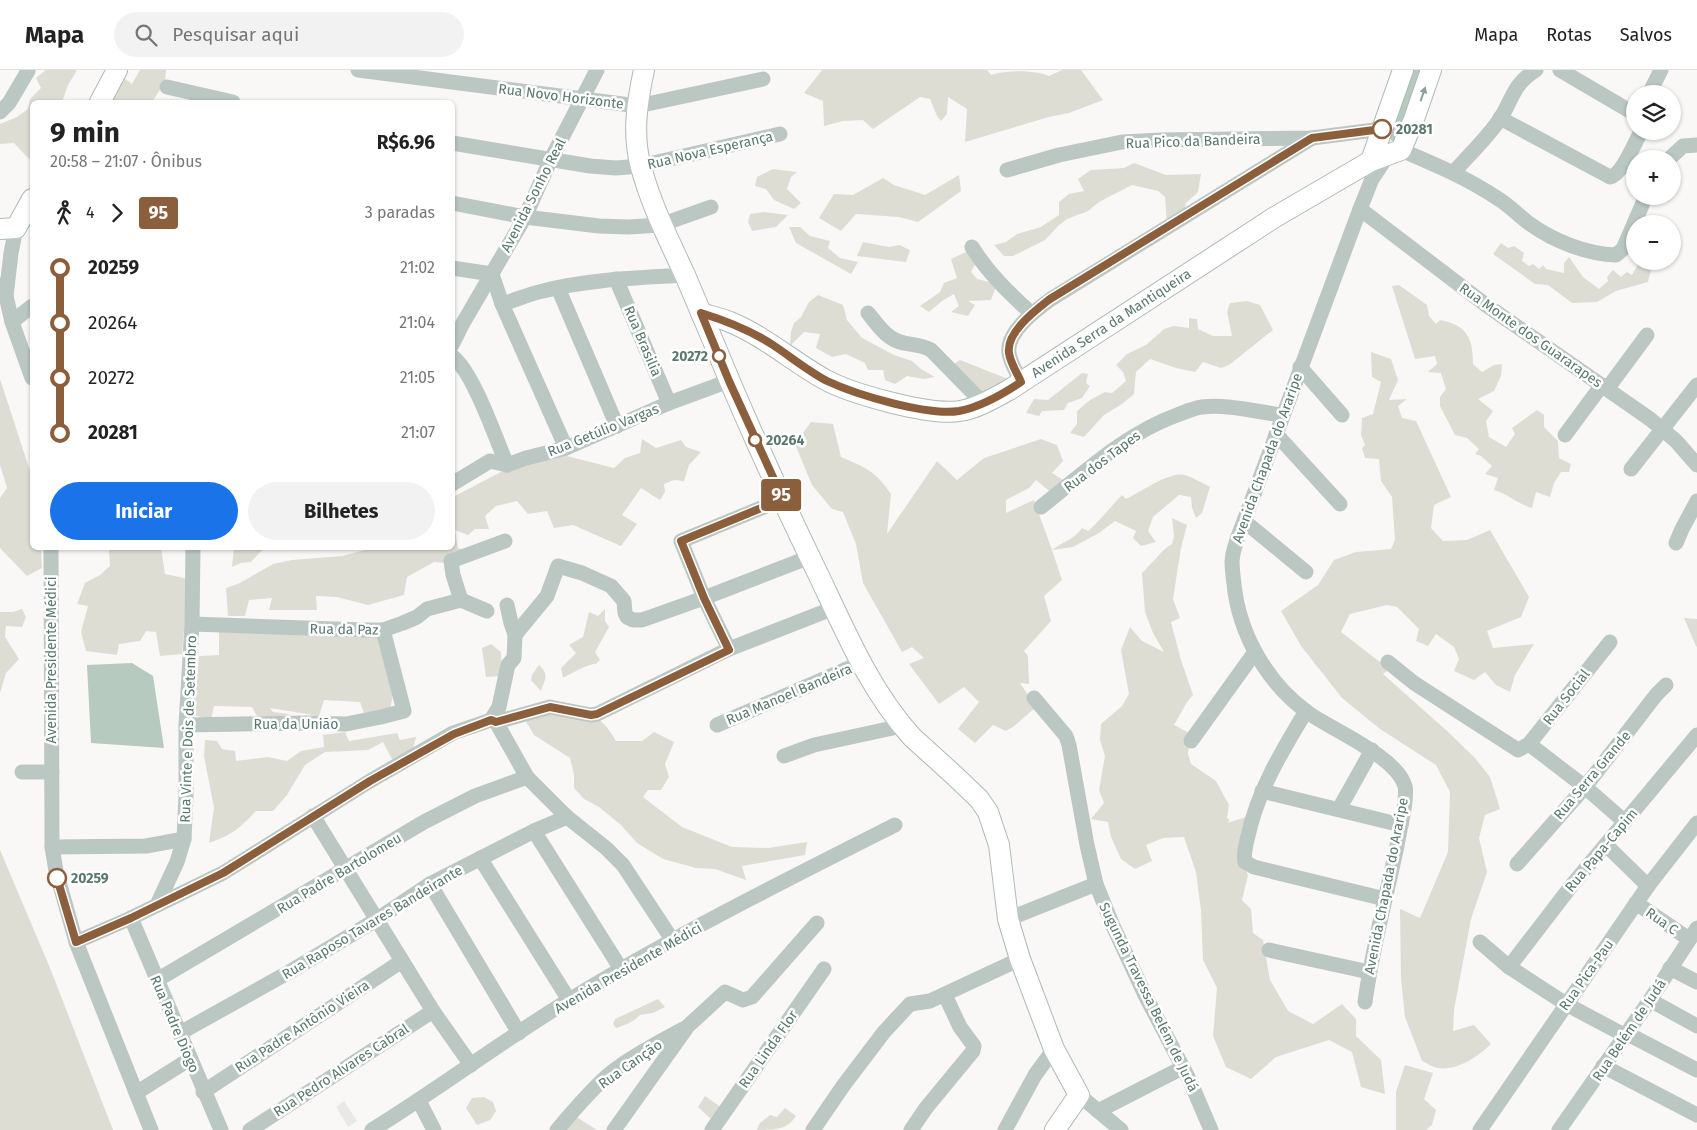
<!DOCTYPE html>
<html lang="pt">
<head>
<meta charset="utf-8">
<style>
  :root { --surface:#fff; --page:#f2f2f2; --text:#222; --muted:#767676; --line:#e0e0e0; --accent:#1a73e8 }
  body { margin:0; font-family:"Fira Sans",sans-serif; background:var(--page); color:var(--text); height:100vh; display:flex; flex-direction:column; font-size:19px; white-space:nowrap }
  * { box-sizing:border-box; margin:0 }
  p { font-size:16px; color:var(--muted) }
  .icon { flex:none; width:28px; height:28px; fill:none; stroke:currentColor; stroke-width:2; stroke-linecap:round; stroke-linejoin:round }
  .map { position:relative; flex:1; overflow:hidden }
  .side { position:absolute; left:30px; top:30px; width:425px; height:450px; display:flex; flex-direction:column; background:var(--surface); border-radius:8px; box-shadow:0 1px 4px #0004 }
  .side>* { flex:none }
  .badge { padding:0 10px; border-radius:4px; font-size:18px; line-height:32px }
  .buttons { position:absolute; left:1626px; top:15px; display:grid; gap:10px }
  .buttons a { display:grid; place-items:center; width:55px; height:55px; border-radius:50%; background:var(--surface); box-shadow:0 1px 4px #0004; font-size:25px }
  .map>.badge { position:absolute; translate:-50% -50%; box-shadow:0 0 0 2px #fff }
  .legs { display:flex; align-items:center; gap:8px; height:55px; padding:0 20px; font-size:16px }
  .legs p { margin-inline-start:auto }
  .headline { display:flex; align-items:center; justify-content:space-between; height:85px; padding:0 20px }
  h1 { font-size:28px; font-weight:700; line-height:38px }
  .primary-button { display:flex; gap:10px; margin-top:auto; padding:10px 20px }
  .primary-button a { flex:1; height:58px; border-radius:30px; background:var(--accent); color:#fff; font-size:20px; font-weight:700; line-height:58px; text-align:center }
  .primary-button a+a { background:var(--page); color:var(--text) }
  ul { padding:0 20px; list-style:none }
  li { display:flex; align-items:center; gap:18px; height:55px; font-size:19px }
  li i { display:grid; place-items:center; width:8px; height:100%; margin:0 6px; background:currentColor }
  li i::after { content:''; width:12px; height:12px; margin:-6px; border:4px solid; border-radius:50%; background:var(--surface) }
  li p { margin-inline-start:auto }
  li:first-child i { background:linear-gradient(#0000 50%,currentColor 0) }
  li:last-child i { background:linear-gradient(currentColor 50%,#0000 0) }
  header { display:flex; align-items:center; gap:30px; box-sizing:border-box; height:70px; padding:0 25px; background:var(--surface); border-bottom:1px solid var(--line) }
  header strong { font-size:24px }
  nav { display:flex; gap:28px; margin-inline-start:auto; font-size:18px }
  .search { width:350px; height:45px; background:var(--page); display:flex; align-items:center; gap:12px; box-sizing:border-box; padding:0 18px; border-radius:28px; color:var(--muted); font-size:19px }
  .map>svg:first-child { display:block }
  .built { fill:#e8e9e7 }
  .green { fill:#ddddd3 }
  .water { fill:#b6cac0 }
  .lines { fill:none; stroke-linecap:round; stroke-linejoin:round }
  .major-casing { stroke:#adbab6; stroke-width:22 }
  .minor { stroke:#bbc7c3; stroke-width:15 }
  .major { stroke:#fff; stroke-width:20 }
  .oneway { fill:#8ba19a }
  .line-1-casing { stroke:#fff; stroke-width:11 }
  .line-1 { stroke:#8b5e3c; stroke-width:8 }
  .stop-1-dot { fill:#fff; stroke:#8b5e3c; stroke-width:2.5 }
  .labels { text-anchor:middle; stroke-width:5; stroke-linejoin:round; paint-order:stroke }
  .street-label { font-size:14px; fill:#59796e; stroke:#fff }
  .stop-label { font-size:14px; font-weight:bold; fill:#59796e; stroke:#fff; text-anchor:start }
</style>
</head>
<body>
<header>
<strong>Mapa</strong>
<div class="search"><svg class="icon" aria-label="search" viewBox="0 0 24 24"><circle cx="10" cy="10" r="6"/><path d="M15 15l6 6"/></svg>Pesquisar aqui</div>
<nav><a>Mapa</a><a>Rotas</a><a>Salvos</a></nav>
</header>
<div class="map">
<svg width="1697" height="1060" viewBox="0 0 1697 1060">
  <rect width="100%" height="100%" fill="#faf8f7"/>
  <polygon class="built" points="344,1031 357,1051 348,1057 336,1037"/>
  <g class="green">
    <polygon points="46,0 76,0 76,2 68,15 62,32 32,32 32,86 29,89 14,73 0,74 0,54 17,47 28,39 30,29 41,18 36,8"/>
    <polygon points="140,0 166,0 165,12 152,32 109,32 120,5 132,14"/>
    <path d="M822 0H987L991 5C1008 0 1034 0 1049 6L1062 0H1081L1103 30 1069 43 1049 47 965 72 967 39 948 27 947 44 941 51 937 46 930 29 920 27 873 59 863 50 843 51 824 56 823 31 804 23Z"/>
    <polygon points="1134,93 1166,105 1201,104 1198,122 1186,133 1184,143 1167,153 1165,127 1158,121 1132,115 1099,132 1088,141 1067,149 1059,155 1045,170 1013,186 1004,186 994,175 1006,172 1017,164 1041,157 1059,145 1059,132 1069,124 1084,121 1078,109 1091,100 1124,98"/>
    <polygon points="773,99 797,102 791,107 787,119 801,133 794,139 774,130 766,119 755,116 757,107"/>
    <polygon points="959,105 961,121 918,152 899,147 856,144 841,161 819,148 834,124 853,125 883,108 894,115 925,125"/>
    <polygon points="764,142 788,145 776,157 752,161 748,152 750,144"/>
    <polygon points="789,157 800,157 810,166 830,171 828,178 840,188 858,192 851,204 796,173"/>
    <polygon points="863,172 889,177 899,175 910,180 906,192 857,186"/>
    <polygon points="1501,173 1508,178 1514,176 1524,183 1522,191 1529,196 1533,194 1539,199 1543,195 1546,199 1564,203 1564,193 1569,187 1583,207 1599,219 1608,211 1607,207 1613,200 1621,207 1627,202 1632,205 1640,191 1659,191 1658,197 1652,195 1648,212 1616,221 1597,232 1572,233 1548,215 1535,214 1493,184"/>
    <polygon points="968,181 976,193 971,202 977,209 997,214 991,230 968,231 975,235 968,246 951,242 959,236 954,224 942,231 929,242 920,236 940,222 944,213 957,208 951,189"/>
    <path d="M1399 215 1427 235 1429 246 1436 254 1440 250C1467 255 1473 268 1473 294L1482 302 1494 295 1502 294 1501 306 1494 321 1478 329 1493 341 1486 351 1489 367 1506 377 1515 364 1512 358 1537 340 1544 345V357L1558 371 1559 388 1571 394 1569 402H1561L1554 413 1550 427 1536 422 1532 438C1518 434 1508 424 1494 420L1498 408 1485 404 1492 396 1481 386 1475 384 1479 379 1467 368 1455 365 1440 336V327L1446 319 1441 303 1428 302 1437 294 1435 286 1415 289 1392 216Z"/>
    <polygon points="818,225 843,235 847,250 862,268 894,285 912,291 921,299 935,307 924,309 907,306 895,314 885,310 883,300 868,300 865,293 846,284 832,287 816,278 820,264 804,262 790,276 791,262 794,253 801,247 809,232"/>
    <polygon points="1247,231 1260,235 1273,260 1229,295 1221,298 1203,292 1195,302 1176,298 1150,289 1136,302 1134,324 1122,334 1104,345 1084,367 1070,363 1077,354 1077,341 1090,330 1105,322 1112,323 1126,311 1123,302 1116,295 1127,284 1146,275 1164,259 1174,256 1189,258 1189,248 1197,249 1198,259 1213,266 1232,266 1227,242 1230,233"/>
    <path d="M1371 282 1391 289 1398 310 1389 330 1407 329 1398 336 1402 348 1416 351 1451 427 1434 435 1431 458 1443 471 1467 470 1490 460 1529 527 1521 547 1487 561 1493 578 1534 574 1515 605 1510 622 1496 615 1485 602 1474 610 1454 601 1459 589 1454 577 1436 564 1428 576 1416 571 1419 559 1397 537 1387 535 1350 544 1341 562 1389 599 1383 604 1446 660 1475 688 1490 707 1500 739 1485 745 1479 768 1487 802 1471 849 1454 940 1453 961 1474 955 1491 974C1477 987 1458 1001 1437 998 1432 997 1427 993 1422 991L1405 947 1401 909 1400 839 1420 848 1448 782 1450 722 1436 695 1380 659 1342 628 1301 576 1281 541 1318 515 1334 490 1356 482 1391 479 1395 470 1392 427 1381 411 1379 389 1365 388 1362 378 1365 375 1361 365 1362 348 1373 344 1381 312 1372 307Z"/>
    <polygon points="960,290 1008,309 982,328 951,296"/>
    <polygon points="1082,303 1088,304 1086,313 1090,316 1082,328 1068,333 1064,340 1042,341 1039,346 1026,343 1034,329 1048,330"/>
    <polygon points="0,309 32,407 32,478 41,478 42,498 27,506 0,478 0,428 7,418 0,395"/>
    <path d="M811 352 833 354 841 387C867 398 875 401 891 424L887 464 937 391 957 410 984 388 1041 369 1057 375 1063 391 1052 403 1068 413 1053 424 1036 410 1029 418 1006 430V443L1034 430 1052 480C1062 472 1075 469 1082 458L1088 461C1101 450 1110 437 1122 425L1126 429C1141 422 1169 401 1185 405 1194 408 1202 413 1210 417L1202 443 1196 448 1192 438 1191 427 1179 425 1153 447 1148 461 1156 472 1141 476 1133 468 1136 461 1115 451 1099 463 1073 477 1052 480 1062 510 1044 526 1051 551 1024 581 1028 586 1029 614 1020 613 1036 637 1013 657 1006 661 993 655 975 673 958 659 979 632 964 617 939 634 909 594 924 588 912 577 902 582 863 513 856 474 843 442 832 439 812 415 795 374Z"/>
    <polygon points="642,369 656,378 681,370 686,377 701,382 689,395 684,411 674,410 664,414 665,422 660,430 641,418 622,445 637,454 621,476 573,455 554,458 547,441 528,444 517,431 496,436 485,446 489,459 475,459 468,465 455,460 458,478 465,480 445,493 434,492 407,507 404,525 368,535 337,527 316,526 317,540 269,540 272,528 249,530 245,546 228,546 226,518 240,513 273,494 292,490 342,486 373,478 452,478 453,427 524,390 559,384 614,398 625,388 640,383"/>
    <path d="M1172 448 1187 455 1181 478 1173 529 1180 548 1171 552 1181 590 1193 625C1186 631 1180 646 1174 655L1191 664 1188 684 1191 694 1216 711 1229 735 1227 748 1230 750 1227 753 1246 747 1242 792 1248 805 1242 830 1251 839 1253 863 1263 870 1270 910 1288 941 1313 954 1342 934 1356 949V966L1381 990 1385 1024 1361 1017 1352 982 1329 970 1276 987 1251 1009 1226 997 1213 966 1217 918 1203 890 1201 841 1196 802 1184 767 1163 768 1146 775 1152 791 1135 799 1121 789 1111 767 1108 752 1091 749 1104 733 1099 720 1105 686 1100 670 1101 654 1122 636 1129 624 1121 580 1130 557 1142 571 1164 582 1153 563 1145 542 1142 503C1151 495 1162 479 1172 474L1174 466Z"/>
    <polygon points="84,478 161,478 165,504 188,509 182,584 160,586 156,562 146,561 140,571 119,574 117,585 86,581 81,562 88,536 77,534 85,513 100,505 110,496 109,480 84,480"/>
    <polygon points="234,478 264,478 251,492 241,493 232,497"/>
    <polygon points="22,539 26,547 22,557 6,556 5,567 19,589 6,603 0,623 0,542 13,542"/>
    <path d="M605 539V551L609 557 595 582 600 590 596 594C590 593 570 604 563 608L561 598 576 583 569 575 583 567 589 542 598 546Z"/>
    <polygon points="1684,548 1697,549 1697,577 1696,576"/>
    <polygon points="219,560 381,562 395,615 390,640 364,643 360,632 324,630 319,646 270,638 273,642 289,644 292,650 259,650 252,637 214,636 211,650 194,645 199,586 219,585"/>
    <polygon points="491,574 501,582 502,606 486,607 482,578"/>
    <path d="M539 595C550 606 545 608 541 621L531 610 532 605Z"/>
    <path d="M564 642C593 647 600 643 616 671H642L654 662 674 672 665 694 669 707 661 720H648L643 727 682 757 732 777 768 778 807 772 805 785 742 796 746 810 715 799 696 798 663 789 637 773 621 755 599 737 584 729 574 718V705L570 688 534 665 524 648Z"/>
    <path d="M345 662 349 671 397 663 400 670 416 667 412 683 394 693 383 672 368 680 325 682 305 695 287 725 273 741H256C240 758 232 765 209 773L214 738 204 686 205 670 217 671 222 679 235 681 236 691 268 687 287 691 301 681 324 677 323 665Z"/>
    <polygon points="0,780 50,898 113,1060 0,1060"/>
    <path d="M658 929 665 937 653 943 640 945C633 952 626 955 616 958L613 954 615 949Z"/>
    <polygon points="1405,995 1433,1003 1424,1029 1436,1040 1432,1055 1426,1060 1396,1060 1396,1022"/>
    <polygon points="705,1026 722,1038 711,1049 698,1037"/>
    <polygon points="484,1027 493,1032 496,1041 490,1050 477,1055 466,1038 472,1028"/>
    <path d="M785 1038 796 1046C787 1060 774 1060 757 1060L759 1054 770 1045 777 1047Z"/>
    <polygon points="575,1046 597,1060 566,1060"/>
  </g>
  <g class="water">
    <polygon points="1410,0 1425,0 1400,69 1392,71 1386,63"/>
    <polygon points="132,593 153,606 164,678 91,673 87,595"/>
  </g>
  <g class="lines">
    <g class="major-casing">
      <g id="major">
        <path d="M644 0C637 32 632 65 641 97 651 135 669 170 685 205 695 229 706 254 716 278 748 356 783 432 820 508 846 563 871 622 912 667L955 706 979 729 988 742 999 775 1008 849 1020 889 1054 979 1079 1025 1055 1060"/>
        <polyline points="100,32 117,0"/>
        <polyline points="1371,91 1403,0"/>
        <polyline points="0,159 16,158 32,129"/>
        <path d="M701 243C710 246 720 248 730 252 764 266 792 291 824 309 851 324 930 346 960 341 978 338 994 328 1009 320L1275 147 1371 91 1401 80 1414 49 1431 0"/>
      </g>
    </g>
    <g class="minor">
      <polyline points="358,0 638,36 763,9"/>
      <polyline points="1560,0 1635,44"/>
      <polyline points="167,17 233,32"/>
      <polyline points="1649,24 1661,0"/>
      <polyline points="0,42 9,33 28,1"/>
      <path d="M1500 48 1610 107C1622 105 1635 73 1641 61"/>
      <polyline points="452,73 590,96 616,98 640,96 780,64"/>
      <path d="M1401 80C1434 94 1467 108 1497 128 1509 135 1519 146 1530 154 1554 171 1586 184 1616 185L1623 179 1646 126"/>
      <polyline points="1669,89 1683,76 1697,75"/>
      <polyline points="1007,100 1059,85 1122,72 1161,70 1312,68 1382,59"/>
      <path d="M1454 102C1469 85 1487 68 1500 49 1513 29 1512 15 1536 0"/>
      <polyline points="452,133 525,147 599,156 629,157 660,155 711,137"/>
      <polyline points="1360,139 1486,235 1650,349 1676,371 1697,395"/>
      <path d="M972 177C988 203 1009 223 1031 243"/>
      <polyline points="452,198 492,204 502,234 566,378"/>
      <polyline points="616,209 669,333"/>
      <polyline points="0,215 6,226 12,252 32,308"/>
      <polyline points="558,218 617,356"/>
      <polyline points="6,226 11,183 16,158"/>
      <path d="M502 234C516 230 529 224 543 221 589 209 637 208 685 205"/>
      <path d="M868 243C878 255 887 270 904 273 913 275 922 275 931 280L983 333"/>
      <polyline points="12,252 32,236"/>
      <polyline points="452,275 463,253 525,147 551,89 597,0"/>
      <path d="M452 286C473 301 496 369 507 395"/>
      <polyline points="1300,297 1342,345"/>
      <path d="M1021 312C1017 303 1010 292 1009 283 1006 262 1036 240 1051 229L1312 68"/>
      <polyline points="1607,319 1647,265"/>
      <polyline points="1276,364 1340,434"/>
      <polyline points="1565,365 1602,315"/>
      <polyline points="1631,399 1697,315"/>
      <polyline points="452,414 490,391 507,395 526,388 566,378 669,333 729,311"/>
      <path d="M1041 437C1084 403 1125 364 1177 345 1185 342 1194 338 1202 337 1228 334 1257 342 1282 345"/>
      <polyline points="1244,451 1306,502"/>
      <polyline points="1676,473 1682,459 1697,431"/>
      <polyline points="51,478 52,777 56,801 76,872 151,1060"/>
      <polyline points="461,530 453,505 451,491 505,471"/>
      <polyline points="192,554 365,560 383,560 403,553 417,547 427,539 461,530 487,541"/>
      <polyline points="515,565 547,526 558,496 582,503 611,516 624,531 625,543 627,547 633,550 642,550 704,528 810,487"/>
      <polyline points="729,579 704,528 681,471 783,429"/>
      <polyline points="1388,592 1414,613 1518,680 1529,674 1610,572"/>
      <polyline points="1034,628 1066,666 1069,675 1087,775 1096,814 1113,856 1146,927 1190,1011 1211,1060"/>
      <path d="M1306 641C1282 681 1258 720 1248 766 1246 774 1243 784 1245 792L1254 797 1385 829"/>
      <polyline points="491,650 496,652 527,707 567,747 606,778 623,795 673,871"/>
      <polyline points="491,650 499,637 508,595 514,588 515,565 511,553 507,535"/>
      <polyline points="496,652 550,637 591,645 597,644 729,579 834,538"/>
      <polyline points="186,655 308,653 346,654 381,647 404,641 383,560"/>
      <polyline points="717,655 861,593"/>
      <polyline points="1191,671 1255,582"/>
      <polyline points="1529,674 1585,717 1625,752"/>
      <polyline points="784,686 814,675 902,656"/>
      <polyline points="22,702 52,702"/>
      <polyline points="1262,721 1401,755"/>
      <polyline points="1339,739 1372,680"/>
      <polyline points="313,746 433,941 471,995"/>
      <polyline points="534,761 621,899"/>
      <polyline points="1606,775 1648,816"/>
      <polyline points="52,777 146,776 184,769"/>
      <polyline points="480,788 569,930"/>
      <polyline points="1517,794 1585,717 1656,625 1666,615"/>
      <polyline points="430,814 519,963"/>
      <polyline points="1636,833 1689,869"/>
      <polyline points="157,835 177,792 184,769 186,726 186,655 192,554 193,478"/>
      <polyline points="131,848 221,1060"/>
      <polyline points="1008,849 1096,814"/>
      <polyline points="76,872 131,848 223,803 370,711 453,663 491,650"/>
      <polyline points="1480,872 1509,897 1566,934 1624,965"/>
      <polyline points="1269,880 1369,902"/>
      <polyline points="1509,897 1572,815 1697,665"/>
      <polyline points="1670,898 1697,912"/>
      <polyline points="157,910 424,752 475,726 527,707"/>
      <polyline points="1650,930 1697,956"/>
      <path d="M1365 932C1372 879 1386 828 1397 776 1399 762 1408 729 1405 716 1396 686 1332 660 1307 642 1266 612 1239 563 1234 514 1233 506 1232 498 1232 491 1233 477 1239 464 1244 451L1360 139 1372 109 1388 85"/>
      <polyline points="180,963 291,901 376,850 430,814 534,761 567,747"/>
      <polyline points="1626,963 1697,1000"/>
      <polyline points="1603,996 1697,1045"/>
      <polyline points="203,1022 402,891"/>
      <polyline points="136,1023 190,989"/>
      <polyline points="1079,1025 1121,1060"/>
      <polyline points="419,1031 434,1060"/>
      <polyline points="1098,1041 1182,998"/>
      <polyline points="250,1060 433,941"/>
      <path d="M372 1060C440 1018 503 970 571 929 676 865 786 810 895 755"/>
      <path d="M557 1060C573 1041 589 1022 607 1006 630 987 658 973 683 959"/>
      <polyline points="614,1060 688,956 725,922 743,930 752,927 817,853"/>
      <polyline points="712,1060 824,899"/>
      <polyline points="813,1060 843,1016 884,962 910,934 930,931 1020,889"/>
      <polyline points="911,1060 926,1038 973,981 974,976 960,957 945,925"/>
      <polyline points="1005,1060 1035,1005 1054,979"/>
      <polyline points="1480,1060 1648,816 1697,753"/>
      <polyline points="1559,1060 1650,930 1697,858"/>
    </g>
    <use href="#major" class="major"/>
  </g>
  <defs><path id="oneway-solid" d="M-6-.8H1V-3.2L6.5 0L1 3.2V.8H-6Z" transform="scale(1.25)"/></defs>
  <use class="oneway" href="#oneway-solid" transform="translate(1423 24) rotate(-71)"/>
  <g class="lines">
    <g class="line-1-casing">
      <path id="line-1" d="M57 808 76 872 131 848 223 803 370 711 454 664 491 650 496 652 550 637 591 645 597 644 729 580 704 528 681 471 783 429 729 311 701 243C727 251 750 260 773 275 791 287 808 301 827 311 857 325 927 346 959 341 981 337 1003 324 1021 312 1017 303 1010 292 1009 283 1006 262 1036 240 1050 229L1312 68 1382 59"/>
    </g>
    <use href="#line-1" class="line-1"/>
  </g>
  <g class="stop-1-dot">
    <circle cx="1382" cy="59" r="9"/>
    <circle cx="719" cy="286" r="6"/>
    <circle cx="755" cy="370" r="6"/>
    <circle cx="57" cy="808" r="9"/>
  </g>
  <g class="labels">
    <g class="street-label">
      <text transform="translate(561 26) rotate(7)" y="5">Rua Novo Horizonte</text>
      <text transform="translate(1193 71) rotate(-2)" y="5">Rua Pico da Bandeira</text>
      <text transform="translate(710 80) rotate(-13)" y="5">Rua Nova Esperança</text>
      <text transform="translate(533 125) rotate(-63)" y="5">Avenida Sonho Real</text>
      <text transform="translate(1111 253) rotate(-33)" y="5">Avenida Serra da Mantiqueira</text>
      <text transform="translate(1531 265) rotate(35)" y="5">Rua Monte dos Guararapes</text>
      <text transform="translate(643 271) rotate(67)" y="5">Rua Brasilia</text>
      <text transform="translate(603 360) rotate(-22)" y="5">Rua Getúlio Vargas</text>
      <text transform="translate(1267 388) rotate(-70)" y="5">Avenida Chapada do Araripe</text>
      <text transform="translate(1102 391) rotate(-37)" y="5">Rua dos Tapes</text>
      <text transform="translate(344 559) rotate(1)" y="5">Rua da Paz</text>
      <text transform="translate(51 590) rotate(-90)" y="5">Avenida Presidente Médici</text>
      <text transform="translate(789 624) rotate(-23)" y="5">Rua Manoel Bandeira</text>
      <text transform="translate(1566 627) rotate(-52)" y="5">Rua Social</text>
      <text x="296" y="659">Rua da União</text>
      <text transform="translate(188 659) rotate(-88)" y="5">Rua Vinte e Dois de Setembro</text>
      <text transform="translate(1592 705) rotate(-50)" y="5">Rua Serra Grande</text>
      <text transform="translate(1601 780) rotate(-50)" y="5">Rua Papa-Capim</text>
      <text transform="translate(339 803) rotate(-31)" y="5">Rua Padre Bartolomeu</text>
      <text transform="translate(1386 816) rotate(-79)" y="5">Avenida Chapada do Araripe</text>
      <text transform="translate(1662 851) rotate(35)" y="5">Rua C</text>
      <text transform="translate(372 852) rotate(-31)" y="5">Rua Raposo Tavares Bandeirante</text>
      <text transform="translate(628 898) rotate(-30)" y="5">Avenida Presidente Médici</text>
      <text transform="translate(1586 905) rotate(-55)" y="5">Rua Pica-Pau</text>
      <text transform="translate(1149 927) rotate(64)" y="5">Sugunda Travessa Belém de Judá</text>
      <text transform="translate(175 954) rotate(67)" y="5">Rua Padre Diogo</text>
      <text transform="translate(302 956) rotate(-33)" y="5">Rua Padre Antônio Vieira</text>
      <text transform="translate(1629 960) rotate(-56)" y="5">Rua Belém de Judá</text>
      <text transform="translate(768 979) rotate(-55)" y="5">Rua Linda Flor</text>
      <text transform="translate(630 994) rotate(-35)" y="5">Rua Canção</text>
      <text transform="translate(341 1000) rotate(-33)" y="5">Rua Pedro Alvares Cabral</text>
    </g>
    <g class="stop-label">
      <text x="1396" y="64">20281</text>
      <text x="708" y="291" text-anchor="end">20272</text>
      <text x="766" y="375">20264</text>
      <text x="71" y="813">20259</text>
    </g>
  </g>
</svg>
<div class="buttons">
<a><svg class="icon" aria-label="layers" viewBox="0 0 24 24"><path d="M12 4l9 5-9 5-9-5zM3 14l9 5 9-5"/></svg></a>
<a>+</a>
<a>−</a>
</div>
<b class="badge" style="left:781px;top:425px;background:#8b5e3c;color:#fff">95</b>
<section class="side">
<div class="headline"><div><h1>9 min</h1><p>20:58 – 21:07 · Ônibus</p></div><b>R$6.96</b></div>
<div class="legs"><svg class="icon" aria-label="walk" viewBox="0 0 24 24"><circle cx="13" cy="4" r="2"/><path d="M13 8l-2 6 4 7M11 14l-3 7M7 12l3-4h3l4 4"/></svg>4<svg class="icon" aria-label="forward" viewBox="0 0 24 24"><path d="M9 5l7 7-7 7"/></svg><b class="badge" style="background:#8b5e3c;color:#fff">95</b><p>3 paradas</p></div>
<ul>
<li><i style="color:#8b5e3c"></i><b>20259</b><p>21:02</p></li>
<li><i style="color:#8b5e3c"></i><span>20264</span><p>21:04</p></li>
<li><i style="color:#8b5e3c"></i><span>20272</span><p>21:05</p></li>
<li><i style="color:#8b5e3c"></i><b>20281</b><p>21:07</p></li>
</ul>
<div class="primary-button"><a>Iniciar</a><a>Bilhetes</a></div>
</section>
</div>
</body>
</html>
